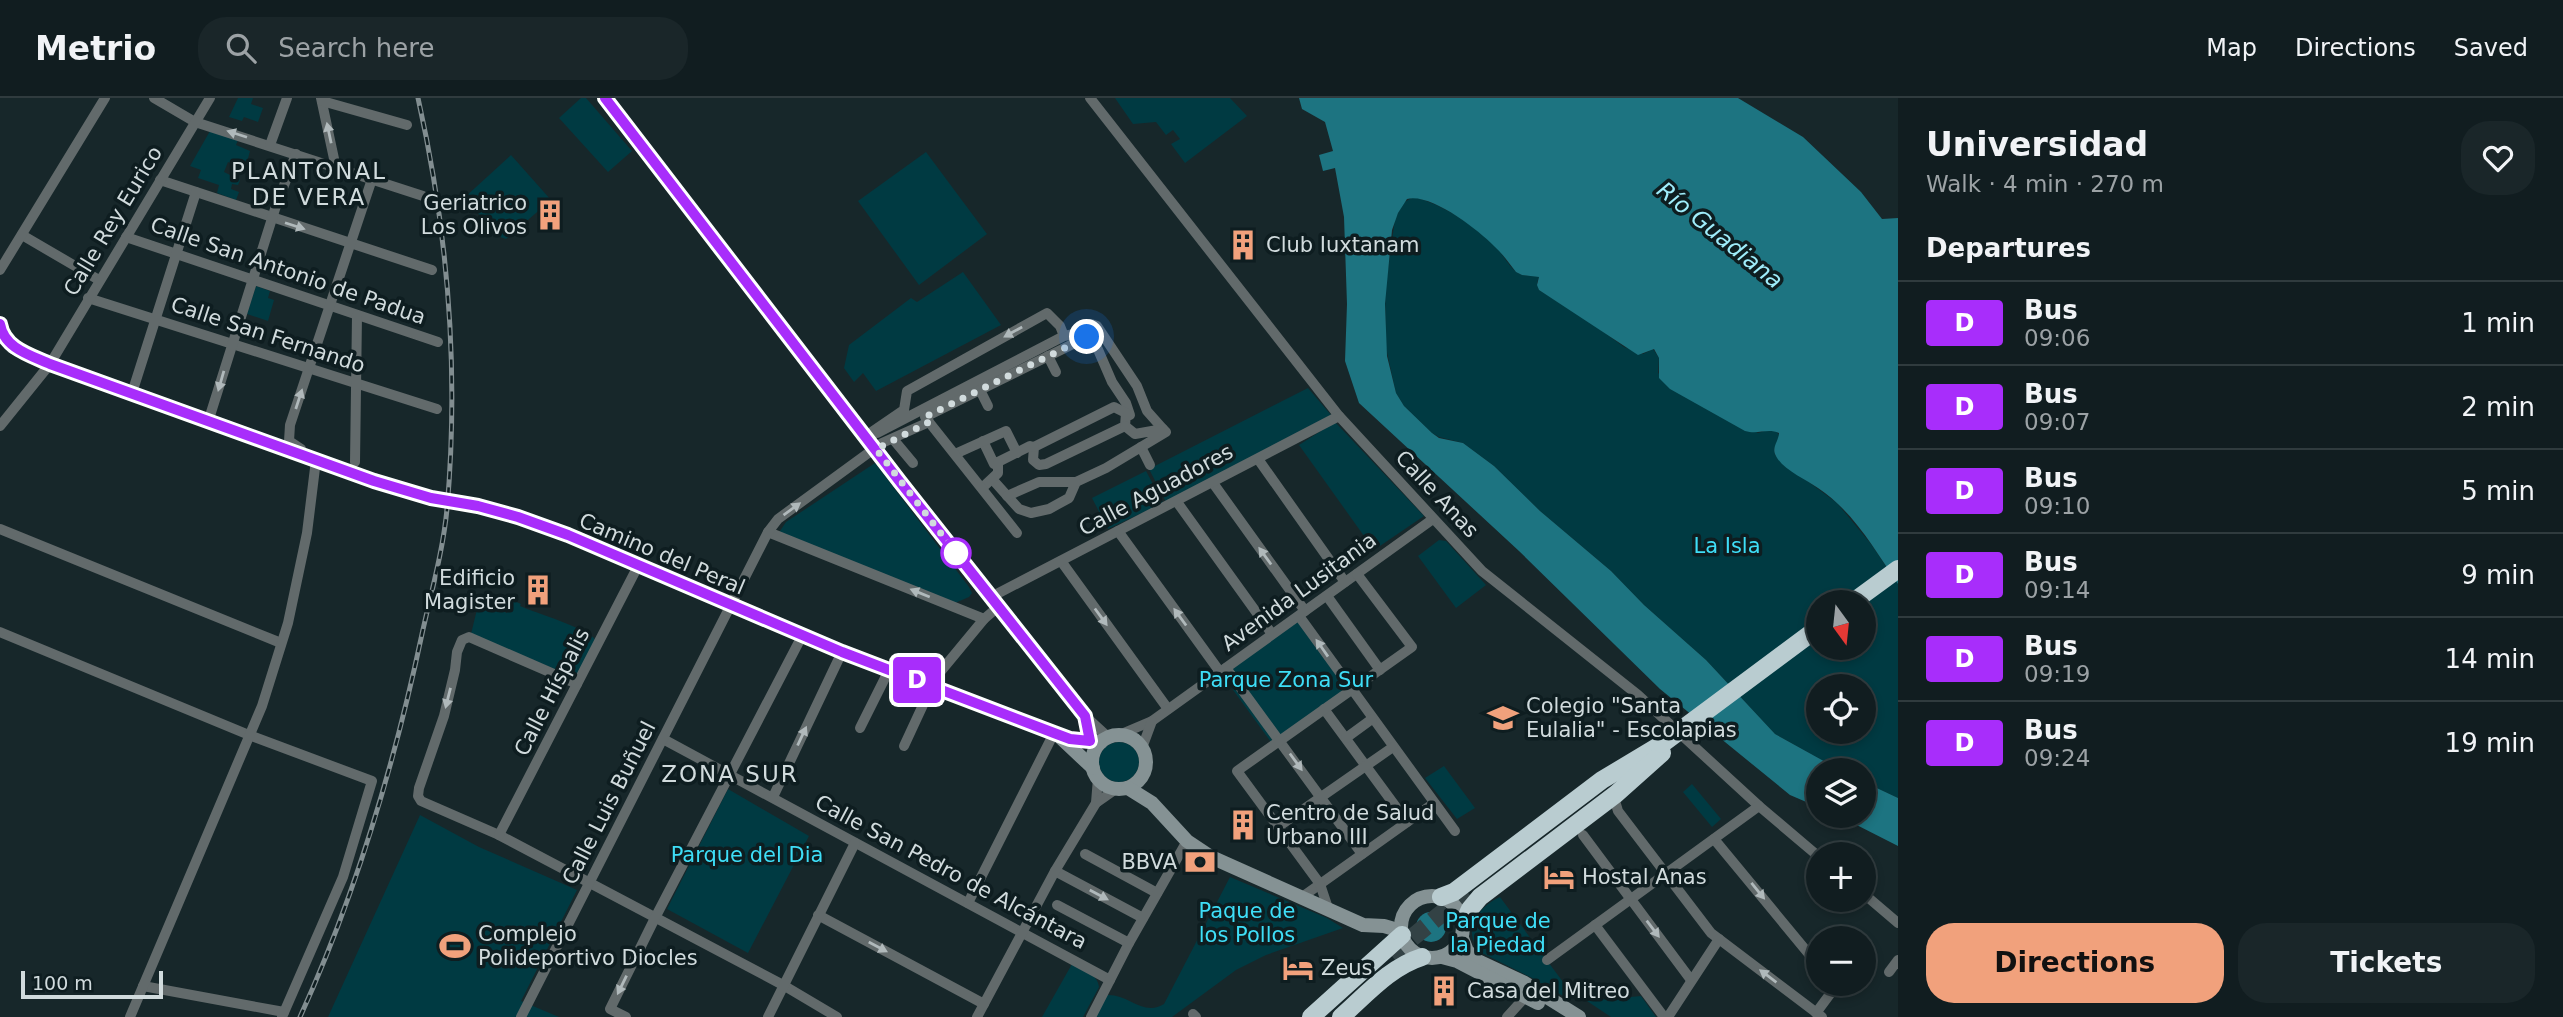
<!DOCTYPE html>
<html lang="en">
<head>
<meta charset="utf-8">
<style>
  :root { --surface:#111d20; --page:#1a2629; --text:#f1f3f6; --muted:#9ca2a5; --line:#303b3e; --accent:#f1a17c }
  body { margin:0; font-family:"DejaVu Sans",sans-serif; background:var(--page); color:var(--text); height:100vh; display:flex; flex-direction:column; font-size:26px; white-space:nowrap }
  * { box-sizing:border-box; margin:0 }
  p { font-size:23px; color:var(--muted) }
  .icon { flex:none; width:38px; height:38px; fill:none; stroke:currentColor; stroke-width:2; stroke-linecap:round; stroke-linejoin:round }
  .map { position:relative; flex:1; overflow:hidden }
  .drawer { display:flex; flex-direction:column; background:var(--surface); width:665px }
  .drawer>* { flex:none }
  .badge { padding:0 14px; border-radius:5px; font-size:24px; line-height:46px }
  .needle { width:46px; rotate:165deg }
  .buttons { position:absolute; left:1806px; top:492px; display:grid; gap:14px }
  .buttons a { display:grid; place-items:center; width:70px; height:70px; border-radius:50%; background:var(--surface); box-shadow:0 4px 10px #0003,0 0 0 2px var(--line); font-size:35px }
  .scale { position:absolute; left:21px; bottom:18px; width:142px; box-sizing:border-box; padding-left:7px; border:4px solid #d1dbdd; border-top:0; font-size:19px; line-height:24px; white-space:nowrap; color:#d1dbdd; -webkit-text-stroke:5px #0e1d20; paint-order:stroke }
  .you { position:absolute; width:35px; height:35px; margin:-18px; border:5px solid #fff; border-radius:50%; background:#1a73e8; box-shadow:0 0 0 10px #1a73e833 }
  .map>.badge { position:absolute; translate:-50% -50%; box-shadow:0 0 0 4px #fff }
  h2 { padding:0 28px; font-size:26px; line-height:63px }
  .round { display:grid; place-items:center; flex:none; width:74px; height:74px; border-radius:28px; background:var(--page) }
  .summary { display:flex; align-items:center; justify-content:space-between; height:119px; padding:0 28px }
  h1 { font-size:33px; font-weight:700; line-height:52px }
  .cta { display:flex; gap:14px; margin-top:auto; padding:14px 28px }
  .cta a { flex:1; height:80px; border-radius:28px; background:var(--accent); color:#111; font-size:28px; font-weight:700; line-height:80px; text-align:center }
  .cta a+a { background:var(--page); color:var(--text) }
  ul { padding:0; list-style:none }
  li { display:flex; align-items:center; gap:21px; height:84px; padding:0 28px; border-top:2px solid var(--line) }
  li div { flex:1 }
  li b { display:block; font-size:26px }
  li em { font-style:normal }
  li .badge { min-width:77px; font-weight:700; text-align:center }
  header { display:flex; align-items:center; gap:42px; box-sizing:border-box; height:98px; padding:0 35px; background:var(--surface); border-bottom:2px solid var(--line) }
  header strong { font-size:33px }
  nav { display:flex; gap:38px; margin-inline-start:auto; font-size:24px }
  .search { width:490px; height:63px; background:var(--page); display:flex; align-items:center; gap:18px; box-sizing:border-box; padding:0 24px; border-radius:28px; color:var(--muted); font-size:26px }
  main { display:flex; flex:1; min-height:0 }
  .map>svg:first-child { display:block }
  .green { fill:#003a42; fill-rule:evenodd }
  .water { fill:#1d7481 }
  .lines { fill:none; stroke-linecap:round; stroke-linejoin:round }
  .highway-tunnel { stroke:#334245; stroke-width:18; stroke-dasharray:18 9; stroke-linecap:butt }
  .street { stroke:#626a6b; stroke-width:10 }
  .secondary { stroke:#859294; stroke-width:14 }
  .highway { stroke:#b9ccd0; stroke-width:18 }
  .rail-casing { stroke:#828e91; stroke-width:5 }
  .rail { stroke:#0e1d20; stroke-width:2.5; stroke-dasharray:8; stroke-linecap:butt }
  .highway-bridge { stroke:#b9ccd0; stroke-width:18 }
  .oneway { fill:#b0b9bb }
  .line-casing { stroke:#fff; stroke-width:16 }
  .line { stroke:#a82dfb; stroke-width:10 }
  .walk { stroke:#d1dbdd; stroke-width:7; stroke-dasharray:0 12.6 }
  .stop-dot { fill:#fff; stroke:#a82dfb; stroke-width:3.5 }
  .labels { text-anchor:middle; stroke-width:7; stroke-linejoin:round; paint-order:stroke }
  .poi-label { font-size:21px; fill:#d1dbdd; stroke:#0e1d20; text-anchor:start }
  .street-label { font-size:21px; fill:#d1dbdd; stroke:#0e1d20 }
  .park-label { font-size:21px; fill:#3edef7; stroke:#0e1d20 }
  .neighbourhood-label { font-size:23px; letter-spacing:2px; fill:#d1dbdd; stroke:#0e1d20 }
  .water-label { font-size:23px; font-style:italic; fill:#9fedfb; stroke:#0e1d20 }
</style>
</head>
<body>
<header>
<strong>Metrio</strong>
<div class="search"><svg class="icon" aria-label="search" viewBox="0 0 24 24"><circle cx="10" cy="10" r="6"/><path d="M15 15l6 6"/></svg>Search here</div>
<nav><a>Map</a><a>Directions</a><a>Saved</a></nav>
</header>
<main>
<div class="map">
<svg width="1898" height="919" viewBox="0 0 1898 919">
  <rect width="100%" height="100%" fill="#17272a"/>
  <g class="green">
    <polygon points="238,0 253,0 251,6 263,10 258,24 244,19 242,23 229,19"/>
    <polygon points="581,0 586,0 632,53 608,74 559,20"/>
    <polygon points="1115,0 1230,0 1247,18 1185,65 1171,46 1180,41 1173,32 1166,37 1156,24 1133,26"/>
    <polygon points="210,33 238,42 236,47 250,53 245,72 228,64 224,74 240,82 238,87 232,86 231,91 239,94 236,102 217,95 219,87 198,80 201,72 190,68"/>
    <polygon points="926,54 987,136 919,187 858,103"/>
    <polygon points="511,57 551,102 506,141 500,139 464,100"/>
    <path d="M1413 99C1443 106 1476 128 1497 150 1504 158 1509 169 1518 175 1525 179 1532 177 1539 179L1537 185 1539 192 1590 224 1624 249 1643 256 1653 251 1659 260 1658 275 1758 335 1768 332 1777 334 1780 339 1774 351 1775 357 1783 365 1837 405 1871 446 1898 486V700L1864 684V672H1840L1775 636 1706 562 1644 507 1611 473 1540 413 1494 368 1463 345 1439 339 1432 335 1404 308 1396 295 1386 250 1385 193 1395 121 1403 105ZM1818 504H1864V550H1818ZM1818 588H1864V634H1818Z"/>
    <polygon points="963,174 1001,227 876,293 863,275 854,284 844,270 849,247 911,200 917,204"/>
    <polygon points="256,188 270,193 268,200 274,202 268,223 247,216"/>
    <polygon points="1308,290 1331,317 1166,404 1149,371"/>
    <polygon points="1335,324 1424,418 1374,452 1299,347"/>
    <polygon points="875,365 969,489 972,495 969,499 955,505 778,436 786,424"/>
    <polygon points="1146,373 1163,405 1108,431 1092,400"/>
    <polygon points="1439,442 1446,443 1486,487 1456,510 1418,458"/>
    <path d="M512 502 521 506 520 508C538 516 584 529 595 541L576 580 471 536 479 503 507 515Z"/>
    <polygon points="1299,518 1351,592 1273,647 1220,574"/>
    <circle cx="1119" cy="664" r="20"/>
    <polygon points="1444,668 1475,710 1457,721 1425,680"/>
    <polygon points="1692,686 1721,721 1712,729 1683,694"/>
    <polygon points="728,691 809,738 748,855 667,811"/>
    <polygon points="420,717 479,749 577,792 521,903 559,919 328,919"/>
    <path d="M1230 779 1327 820 1343 830 1266 857 1236 872 1172 919H1095L1106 897C1128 895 1143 919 1164 906Z"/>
    <path d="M1500 799 1563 884 1570 902 1532 880 1478 853C1476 848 1472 841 1472 836 1471 819 1486 805 1500 799Z"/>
    <path d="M1072 866C1082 872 1098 876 1099 889L1083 919H1042Z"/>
    <polygon points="1641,898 1656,919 1611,919 1587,903"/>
  </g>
  <g class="water">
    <path d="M1299 0H1738L1803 39 1861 94 1882 121 1898 120V486C1875 452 1853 413 1818 390 1805 381 1781 371 1775 356 1772 349 1779 342 1779 335 1767 330 1758 337 1745 333L1670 291 1659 280V260L1654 251 1638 257 1539 192 1537 187 1539 179 1522 177 1516 174C1509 165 1503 156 1494 148 1477 131 1431 95 1407 101L1398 115 1392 132 1385 206 1387 258 1396 295 1404 308 1432 335 1439 340 1463 345 1494 368 1540 413 1611 473 1644 507 1706 562 1775 636 1840 672H1818V709L1790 697 1660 591 1519 453 1359 305 1345 263 1347 206 1344 119 1335 70 1323 73 1319 57 1333 53 1325 24 1302 11Z"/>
    <polygon points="1864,684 1898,700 1898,748 1839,718 1864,718"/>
    <circle cx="1431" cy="829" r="15"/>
  </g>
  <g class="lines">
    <polyline class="highway-tunnel" points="1391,857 1468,794"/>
    <g class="street">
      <polyline points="154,0 195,24 423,98"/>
      <polyline points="321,0 336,70"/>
      <polyline points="605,0 982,488 1085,618 1108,639"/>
      <polyline points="1090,0 1339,318 1482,473 1638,597 1759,708 1818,758"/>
      <polyline points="322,3 407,27"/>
      <polyline points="270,47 287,0"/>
      <polyline points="160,82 432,172"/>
      <polyline points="22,137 99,182"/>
      <polyline points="126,139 438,244"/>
      <polyline points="0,172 105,0"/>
      <polyline points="88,200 437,311"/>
      <polyline points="1086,229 1091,226 1097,228 1137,288 1147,313 1163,331"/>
      <polyline points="1064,238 1060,228 1047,215 907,293 904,312 866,338 877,335 1064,238 1084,234 1093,244"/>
      <polyline points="1093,240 1112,284 1126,305 1130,317"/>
      <polyline points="1048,258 1056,274"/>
      <polyline points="980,292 988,308"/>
      <polyline points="132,295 196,94"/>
      <polygon points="1114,309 1126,315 1125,328 1046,366 1039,367 1033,362 1034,349"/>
      <polyline points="208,324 275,111 296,56"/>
      <polyline points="0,328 50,266 210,0"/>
      <polyline points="893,341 913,365"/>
      <polyline points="983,343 994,366 998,364"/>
      <polyline points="1141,349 1150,367"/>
      <polyline points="301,351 289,343 290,327 372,81"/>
      <polyline points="955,356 1006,333 1017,355"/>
      <polyline points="1258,361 1345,484"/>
      <polyline points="355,364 357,217"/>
      <polyline points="993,382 1019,411 1031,415 1049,411 1069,400 1076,384 1106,370 1166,334 1163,331 1135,336 1125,328"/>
      <polyline points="1213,385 1305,513"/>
      <polyline points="982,390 998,375 998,364 1030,348 1034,349"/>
      <polyline points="1007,398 1039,384 1076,384"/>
      <polyline points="1177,404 1272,536"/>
      <polyline points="0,431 281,545"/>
      <polyline points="1118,433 1220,574"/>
      <polyline points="768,434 984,521"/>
      <polyline points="1017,435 925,319 1087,239"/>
      <polyline points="1061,463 1168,611"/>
      <polyline points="1327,498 1380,572"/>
      <polyline points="991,499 1339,318"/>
      <polyline points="1299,518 1455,733"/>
      <polyline points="0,534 249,637 372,683 343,779 282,919"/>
      <polyline points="1226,570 1362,756"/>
      <polyline points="577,586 469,539 462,542 457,554 455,572 444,618 419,690 418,698 421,703 499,737 783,887 837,919"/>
      <polyline points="1324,611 1407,724"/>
      <polyline points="1085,618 1094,653"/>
      <polyline points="860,630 889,572"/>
      <polyline points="1119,637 1152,623 1433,421"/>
      <polyline points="1346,640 1372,621"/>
      <polyline points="663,641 1110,882"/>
      <polyline points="904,648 936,579 984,521 998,509"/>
      <polyline points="1142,650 1152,623"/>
      <polyline points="1616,696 1615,703 1618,713 1711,835 1822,919"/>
      <polyline points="773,699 842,554"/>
      <polyline points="1096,705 1098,680"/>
      <polyline points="1278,729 1393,649"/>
      <polyline points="499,737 638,468"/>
      <polyline points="1583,737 1691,882"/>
      <polyline points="1714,741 1818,867"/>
      <polyline points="1085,756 1157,795"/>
      <polyline points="1055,773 1143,820"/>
      <polyline points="1864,796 1898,825"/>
      <polyline points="1302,799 1434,705"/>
      <polyline points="968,805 1054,635"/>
      <polyline points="1057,807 1129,845"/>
      <polyline points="1328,810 1320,786 1237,673 1412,549 1357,476"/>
      <polyline points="818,817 984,906"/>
      <polyline points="1595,827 1664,919"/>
      <polyline points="1547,862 1759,708"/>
      <polyline points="1889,874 1898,862"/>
      <polyline points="143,888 284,914"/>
      <polyline points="1816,915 1836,888 1834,886"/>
      <polyline points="1193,916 1196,919"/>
      <polyline points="130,919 262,608 288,525 307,435 316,362"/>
      <polyline points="521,919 768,434 778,421 882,345 929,324"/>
      <polyline points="626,919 610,911 655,820 802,538"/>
      <polyline points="768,919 855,745"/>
      <polyline points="977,919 1055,773 1096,705 1116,691"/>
      <polyline points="1091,919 1129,845 1187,743"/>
      <polyline points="1507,919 1526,898"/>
      <polyline points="1668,919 1719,841"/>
    </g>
    <g class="secondary">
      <polyline points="1,233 13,249 50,266 374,383 431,400 478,408 518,419 568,437 842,554 1070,641 1101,644"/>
      <circle cx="1119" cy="664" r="27"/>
      <polyline points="1061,640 1093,670"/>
      <polyline points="1128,690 1152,705 1187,743 1211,759 1363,827 1384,828 1401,833"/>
      <circle cx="1432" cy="829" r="31"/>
      <polyline points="1462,840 1467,853 1478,863 1523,884 1579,919"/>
      <polyline points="1442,859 1457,863 1538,905"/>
    </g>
    <g class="highway">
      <polyline points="1853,504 1898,471"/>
      <polyline points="1441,799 1454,794 1602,682 1662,646"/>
      <polyline points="1464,824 1470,811 1480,799 1616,696 1662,655"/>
      <polyline points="1311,919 1402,837"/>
      <path d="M1341 919C1366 897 1390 869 1422 859"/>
    </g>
    <g class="rail-casing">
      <path id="rail" d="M300 919C356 796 394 668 422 536 431 495 443 453 447 411 459 274 448 134 418 0"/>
    </g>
    <use href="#rail" class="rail"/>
    <polyline class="highway-bridge" points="1662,646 1818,530"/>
  </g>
  <defs><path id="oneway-solid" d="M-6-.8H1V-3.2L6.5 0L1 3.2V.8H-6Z" transform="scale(1.75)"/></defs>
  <g class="oneway">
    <use href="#oneway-solid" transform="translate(329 35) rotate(-102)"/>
    <use href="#oneway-solid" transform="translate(237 36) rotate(-162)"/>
    <use href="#oneway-solid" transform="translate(295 128) rotate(18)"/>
    <use href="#oneway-solid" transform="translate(1013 234) rotate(151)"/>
    <use href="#oneway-solid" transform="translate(221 283) rotate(106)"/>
    <use href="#oneway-solid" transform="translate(299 301) rotate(-72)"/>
    <use href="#oneway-solid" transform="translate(792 411) rotate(-36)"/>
    <use href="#oneway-solid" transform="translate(1265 458) rotate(-126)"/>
    <use href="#oneway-solid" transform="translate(920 495) rotate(-158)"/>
    <use href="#oneway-solid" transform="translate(1101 519) rotate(54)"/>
    <use href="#oneway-solid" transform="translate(1180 519) rotate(-126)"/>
    <use href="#oneway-solid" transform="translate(1322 550) rotate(-125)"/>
    <use href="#oneway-solid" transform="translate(448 600) rotate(104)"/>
    <use href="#oneway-solid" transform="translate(802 638) rotate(-65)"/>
    <use href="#oneway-solid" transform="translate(1296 664) rotate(54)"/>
    <use href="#oneway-solid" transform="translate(1758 793) rotate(51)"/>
    <use href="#oneway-solid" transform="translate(1099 797) rotate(28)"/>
    <use href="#oneway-solid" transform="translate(1653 831) rotate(53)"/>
    <use href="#oneway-solid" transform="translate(878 849) rotate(28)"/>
    <use href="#oneway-solid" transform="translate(1768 878) rotate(-143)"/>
    <use href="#oneway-solid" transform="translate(622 887) rotate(116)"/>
  </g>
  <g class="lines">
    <g class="line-casing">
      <path id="line" d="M0 226C4 250 30 257 50 266L374 383 431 400 478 408 518 419 568 437 842 554 1054 635 1070 641 1090 643 1085 618 900 384 605 0"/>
    </g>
    <use href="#line" class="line"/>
    <polyline class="walk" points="956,455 876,351 929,324 925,319 1087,239"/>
  </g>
  <defs>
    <g id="building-bare" transform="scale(2.415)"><path d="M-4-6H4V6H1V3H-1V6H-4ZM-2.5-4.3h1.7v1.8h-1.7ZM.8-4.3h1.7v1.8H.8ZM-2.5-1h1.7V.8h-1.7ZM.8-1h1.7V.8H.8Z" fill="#f1a17c" stroke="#0e1d20" stroke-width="2.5" paint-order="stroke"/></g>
    <g id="school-bare" transform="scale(2.415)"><path d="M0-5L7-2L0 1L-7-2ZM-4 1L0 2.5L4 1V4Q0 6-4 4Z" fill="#f1a17c" stroke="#0e1d20" stroke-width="2.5" paint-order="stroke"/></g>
    <g id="bank-bare" transform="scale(2.415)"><path d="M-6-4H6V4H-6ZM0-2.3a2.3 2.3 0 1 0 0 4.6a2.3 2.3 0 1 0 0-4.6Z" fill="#f1a17c" stroke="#0e1d20" stroke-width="2.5" paint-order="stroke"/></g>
    <g id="hotel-bare" transform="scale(2.415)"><path d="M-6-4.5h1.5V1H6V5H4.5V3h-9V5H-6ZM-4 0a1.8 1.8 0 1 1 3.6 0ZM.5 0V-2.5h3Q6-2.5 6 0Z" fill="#f1a17c" stroke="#0e1d20" stroke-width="2.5" paint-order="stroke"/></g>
    <g id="stadium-bare" transform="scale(2.415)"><path d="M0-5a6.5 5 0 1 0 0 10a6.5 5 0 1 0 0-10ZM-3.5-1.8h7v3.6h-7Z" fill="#f1a17c" stroke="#0e1d20" stroke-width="2.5" paint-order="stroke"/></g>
  </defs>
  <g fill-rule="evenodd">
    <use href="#building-bare" x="550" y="117"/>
    <use href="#building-bare" x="1243" y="147"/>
    <use href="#building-bare" x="538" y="492"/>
    <use href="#school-bare" x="1503" y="620"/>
    <use href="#building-bare" x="1243" y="727"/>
    <use href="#bank-bare" x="1200" y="764"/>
    <use href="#hotel-bare" x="1559" y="779"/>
    <use href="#stadium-bare" x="455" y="848"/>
    <use href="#hotel-bare" x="1298" y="870"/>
    <use href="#building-bare" x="1444" y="893"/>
  </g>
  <circle class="stop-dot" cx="956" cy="455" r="14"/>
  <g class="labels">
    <g class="poi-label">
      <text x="527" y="112" text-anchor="end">Geriatrico<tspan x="527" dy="24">Los Olivos</tspan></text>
      <text x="1266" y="154">Club Iuxtanam</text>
      <text x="515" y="487" text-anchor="end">Edificio<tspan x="515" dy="24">Magister</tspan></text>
      <text x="1526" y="615">Colegio "Santa<tspan x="1526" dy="24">Eulalia" - Escolapias</tspan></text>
      <text x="1266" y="722">Centro de Salud<tspan x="1266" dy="24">Urbano III</tspan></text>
      <text x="1177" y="771" text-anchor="end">BBVA</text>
      <text x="1582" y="786">Hostal Anas</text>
      <text x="478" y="843">Complejo<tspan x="478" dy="24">Polideportivo Diocles</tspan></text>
      <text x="1321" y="877">Zeus</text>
      <text x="1467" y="900">Casa del Mitreo</text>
    </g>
    <g class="street-label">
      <text transform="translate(113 123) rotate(-59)" y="7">Calle Rey Eurico</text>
      <text transform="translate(288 173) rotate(19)" y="7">Calle San Antonio de Padua</text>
      <text transform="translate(268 237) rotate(18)" y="7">Calle San Fernando</text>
      <text transform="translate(1156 392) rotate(-28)" y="7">Calle Aguadores</text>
      <text transform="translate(1437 396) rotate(47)" y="7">Calle Anas</text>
      <text transform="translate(662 456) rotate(23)" y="7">Camino del Peral</text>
      <text transform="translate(1299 494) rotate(-36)" y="7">Avenida Lusitania</text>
      <text transform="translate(552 594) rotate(-63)" y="7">Calle Híspalis</text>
      <text transform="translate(609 705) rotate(-63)" y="7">Calle Luis Buñuel</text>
      <text transform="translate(951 774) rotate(28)" y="7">Calle San Pedro de Alcántara</text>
    </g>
    <g class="park-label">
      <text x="1727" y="455">La Isla</text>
      <text x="1286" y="589">Parque Zona Sur</text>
      <text x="747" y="764">Parque del Dia</text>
      <text x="1247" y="820">Paque de<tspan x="1247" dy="24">los Pollos</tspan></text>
      <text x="1498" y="830">Parque de<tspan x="1498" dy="24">la Piedad</tspan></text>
    </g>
    <g class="neighbourhood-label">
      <text x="309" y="81">PLANTONAL<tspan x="309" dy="26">DE VERA</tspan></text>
      <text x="730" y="684">ZONA SUR</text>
    </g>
    <g class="water-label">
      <text transform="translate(1720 137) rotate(39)" y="8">Río Guadiana</text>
    </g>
  </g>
</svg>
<div class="buttons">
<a><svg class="needle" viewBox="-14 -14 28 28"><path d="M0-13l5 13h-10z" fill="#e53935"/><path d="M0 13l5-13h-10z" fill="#9ca2a5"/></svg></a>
<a><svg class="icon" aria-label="locate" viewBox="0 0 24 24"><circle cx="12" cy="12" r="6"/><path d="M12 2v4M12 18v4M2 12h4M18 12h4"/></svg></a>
<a><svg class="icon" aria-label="layers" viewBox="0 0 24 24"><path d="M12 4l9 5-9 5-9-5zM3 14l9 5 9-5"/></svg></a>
<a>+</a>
<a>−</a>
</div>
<div class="scale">100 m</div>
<div class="you" style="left:1087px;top:239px"></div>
<b class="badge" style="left:917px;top:582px;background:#a82dfb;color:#fff">D</b>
</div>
<section class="drawer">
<div class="summary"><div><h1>Universidad</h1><p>Walk · 4 min · 270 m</p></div><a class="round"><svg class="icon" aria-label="heart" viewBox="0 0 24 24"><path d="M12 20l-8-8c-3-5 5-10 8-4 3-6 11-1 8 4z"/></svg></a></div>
<h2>Departures</h2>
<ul>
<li><span class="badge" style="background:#a82dfb;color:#fff">D</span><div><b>Bus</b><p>09:06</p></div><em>1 min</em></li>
<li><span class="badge" style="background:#a82dfb;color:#fff">D</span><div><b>Bus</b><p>09:07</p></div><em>2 min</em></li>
<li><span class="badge" style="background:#a82dfb;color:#fff">D</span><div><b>Bus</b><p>09:10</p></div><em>5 min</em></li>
<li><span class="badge" style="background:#a82dfb;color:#fff">D</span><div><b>Bus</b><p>09:14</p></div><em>9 min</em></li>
<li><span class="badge" style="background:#a82dfb;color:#fff">D</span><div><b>Bus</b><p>09:19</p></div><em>14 min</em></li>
<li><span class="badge" style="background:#a82dfb;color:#fff">D</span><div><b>Bus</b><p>09:24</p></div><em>19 min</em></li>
</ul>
<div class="cta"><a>Directions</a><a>Tickets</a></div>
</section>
</main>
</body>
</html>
